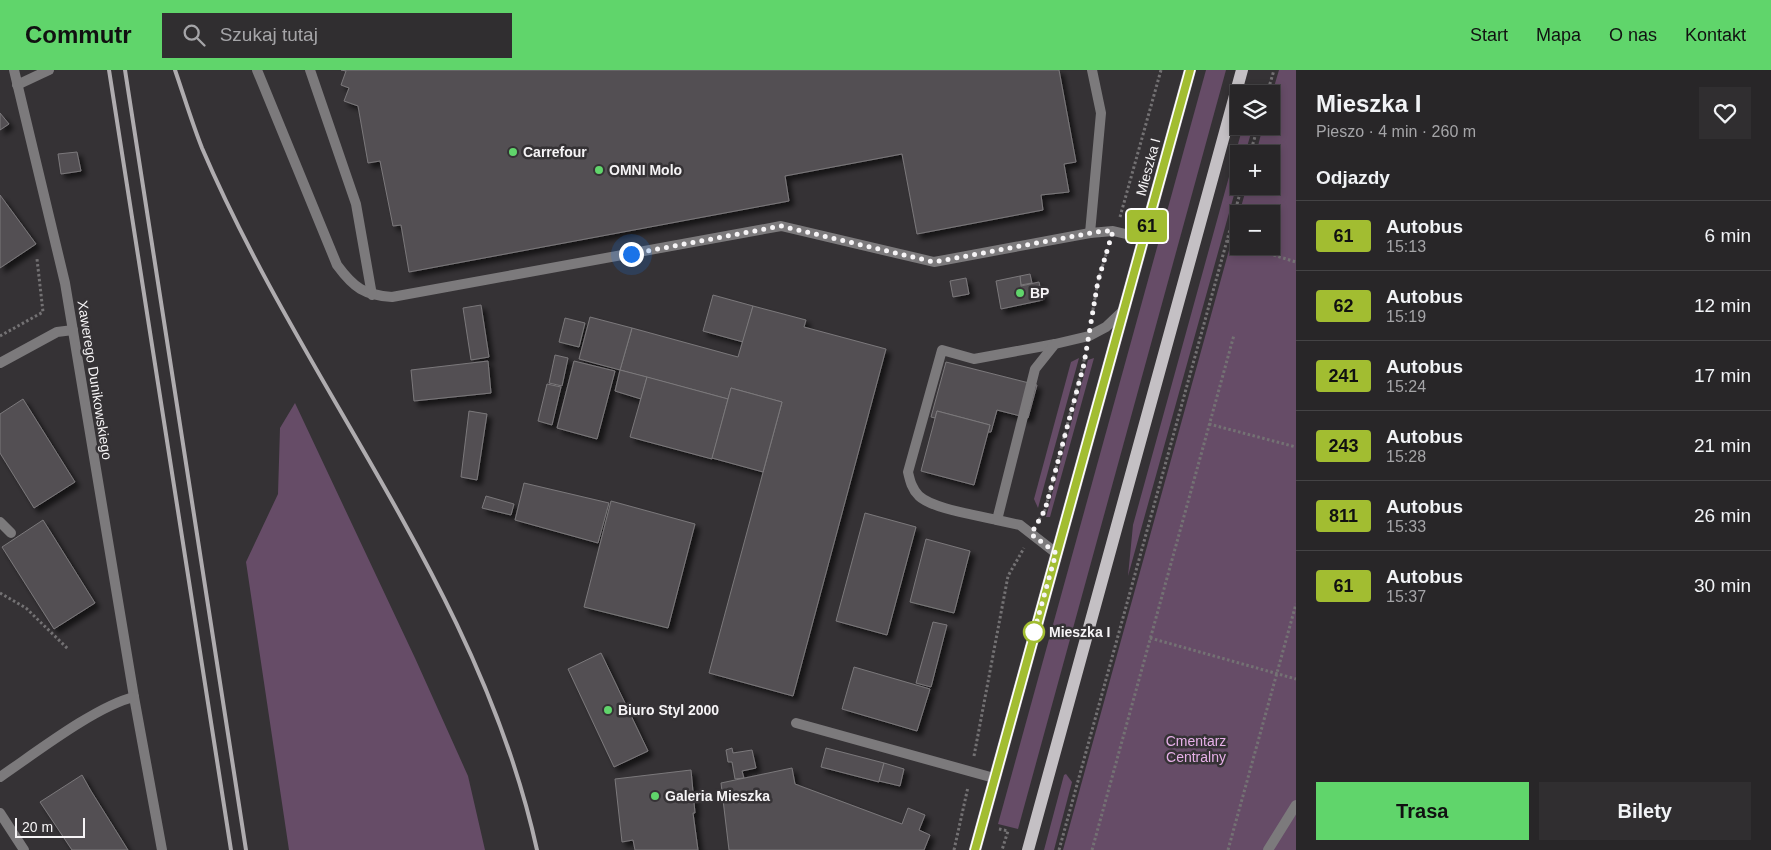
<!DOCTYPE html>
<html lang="pl">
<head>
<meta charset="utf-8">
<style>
  :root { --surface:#282628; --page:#302e30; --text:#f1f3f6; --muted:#a5a5a8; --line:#444345; --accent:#60d56b }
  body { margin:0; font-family:Arial,sans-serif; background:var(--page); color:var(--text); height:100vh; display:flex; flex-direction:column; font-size:19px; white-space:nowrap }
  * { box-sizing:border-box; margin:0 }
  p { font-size:16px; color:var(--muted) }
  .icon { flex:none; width:28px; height:28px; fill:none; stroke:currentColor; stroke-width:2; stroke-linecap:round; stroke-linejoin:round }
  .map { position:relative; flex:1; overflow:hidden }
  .side { display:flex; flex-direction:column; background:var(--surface); width:475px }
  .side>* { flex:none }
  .badge { padding:0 10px; border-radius:4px; font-size:18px; line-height:32px }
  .controls { position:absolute; left:1230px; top:15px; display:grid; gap:10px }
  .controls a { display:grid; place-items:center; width:50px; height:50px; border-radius:0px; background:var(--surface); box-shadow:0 2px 8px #0003,0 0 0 1px var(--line); font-size:25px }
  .scale { position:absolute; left:15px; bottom:12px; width:70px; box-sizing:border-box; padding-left:5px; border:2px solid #f6f4f6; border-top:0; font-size:14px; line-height:18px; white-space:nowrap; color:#f6f4f6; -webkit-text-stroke:4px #353235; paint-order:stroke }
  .you { position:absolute; width:25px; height:25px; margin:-12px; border:4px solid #fff; border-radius:50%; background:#1a73e8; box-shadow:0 0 0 8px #1a73e833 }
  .map>.badge { position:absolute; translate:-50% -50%; box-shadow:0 0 0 2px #fff }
  h2 { padding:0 20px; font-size:19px; line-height:45px }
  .round { display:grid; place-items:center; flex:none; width:52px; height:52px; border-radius:0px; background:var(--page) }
  .summary { display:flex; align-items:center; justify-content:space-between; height:85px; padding:0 20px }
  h1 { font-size:24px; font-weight:800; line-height:38px }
  .action { display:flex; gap:10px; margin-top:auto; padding:10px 20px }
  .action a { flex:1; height:58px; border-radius:0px; background:var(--accent); color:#111; font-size:20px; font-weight:800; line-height:58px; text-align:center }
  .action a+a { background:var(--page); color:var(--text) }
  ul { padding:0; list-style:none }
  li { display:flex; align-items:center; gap:15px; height:70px; padding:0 20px; border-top:1px solid var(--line) }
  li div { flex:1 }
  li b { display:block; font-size:19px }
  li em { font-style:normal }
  li .badge { min-width:55px; font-weight:700; text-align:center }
  header { display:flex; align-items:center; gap:30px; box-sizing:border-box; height:70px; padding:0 25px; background:var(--accent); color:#111 }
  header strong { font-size:24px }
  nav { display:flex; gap:28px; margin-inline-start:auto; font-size:18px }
  .search { width:350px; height:45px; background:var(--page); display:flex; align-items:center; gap:12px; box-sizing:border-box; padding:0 18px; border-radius:0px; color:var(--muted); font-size:19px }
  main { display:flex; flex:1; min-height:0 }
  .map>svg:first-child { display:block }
  .green { fill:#664c67 }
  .building { fill:#535053; stroke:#7b787b; filter:url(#shadow) }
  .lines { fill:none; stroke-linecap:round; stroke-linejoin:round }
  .path { stroke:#747274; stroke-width:3; stroke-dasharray:2.5 2.5; stroke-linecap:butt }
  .lane { stroke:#7c7a7c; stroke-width:10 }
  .street { stroke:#7c7a7c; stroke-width:10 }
  .primary { stroke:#c4c0c4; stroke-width:12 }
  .rail { stroke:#afacaf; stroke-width:4 }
  .line-casing { stroke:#fff; stroke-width:11 }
  .line { stroke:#a2bd31; stroke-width:8 }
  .walk { stroke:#f6f4f6; stroke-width:5; stroke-dasharray:0 9 }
  .poi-dot { fill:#60d56b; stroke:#353235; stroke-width:2 }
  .stop-dot { fill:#fff; stroke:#a2bd31; stroke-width:2.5 }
  .labels { text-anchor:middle; stroke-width:5; stroke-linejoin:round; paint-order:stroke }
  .poi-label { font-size:14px; font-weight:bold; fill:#f6f4f6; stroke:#353235; text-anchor:start }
  .street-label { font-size:14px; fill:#f6f4f6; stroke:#353235 }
  .stop-label { font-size:14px; font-weight:bold; fill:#f6f4f6; stroke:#353235; text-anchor:start }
  .park-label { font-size:14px; fill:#e7b0e8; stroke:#353235 }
</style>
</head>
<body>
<header>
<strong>Commutr</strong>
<div class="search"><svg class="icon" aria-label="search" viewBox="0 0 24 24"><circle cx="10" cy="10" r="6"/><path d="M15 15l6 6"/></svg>Szukaj tutaj</div>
<nav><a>Start</a><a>Mapa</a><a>O nas</a><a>Kontakt</a></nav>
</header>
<main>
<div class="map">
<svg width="1296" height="780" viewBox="0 0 1296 780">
  <defs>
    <filter id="shadow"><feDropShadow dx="4.5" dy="4.5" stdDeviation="2.5" flood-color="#0009"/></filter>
  </defs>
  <rect width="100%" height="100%" fill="#353235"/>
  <g class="green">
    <polygon points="1206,0 1226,0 1018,759 998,754"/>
    <polygon points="1279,0 1296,0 1296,780 1063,780 1239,144 1239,176 1271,176 1271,144 1239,144 1247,116 1271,116 1271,84 1256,84 1263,56 1271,56 1271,27"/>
    <polygon points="1243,56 1253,56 1245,84 1239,84 1239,107 1128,506 1133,455"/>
    <polygon points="1079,288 1038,438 1034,429 1071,292"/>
    <polygon points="1094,288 1050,447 1046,447 1088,290"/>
    <polygon points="295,333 415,588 468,706 485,780 289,780 246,492 278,424 280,358"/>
    <polygon points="1066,704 1072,712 1054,780 1044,780 1064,705"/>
  </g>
  <g class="building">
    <polygon points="341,0 1059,0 1076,92 1064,94 1069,122 1041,125 1043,140 917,164 902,84 785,106 789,131 409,202 401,155 393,156 380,91 368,93 358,36 344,31 349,18 341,15 346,1"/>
    <polygon points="0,43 9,54 0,60"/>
    <polygon points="77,82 81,101 61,104 58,84"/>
    <polygon points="0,125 36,174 0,198"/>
    <polygon points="1030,204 1032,213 1021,215 1020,206"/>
    <polygon points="1020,206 1021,216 1039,212 1043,230 1001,239 996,211"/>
    <polygon points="966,208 969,224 953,227 950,211"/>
    <polygon points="713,225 753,236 743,272 703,261"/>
    <polygon points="481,235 489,287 471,290 463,238"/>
    <polygon points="753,236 806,250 804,257 886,279 793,626 709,603 782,332 731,318 728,329 620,300 632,258 738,287"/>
    <polygon points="590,247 632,258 620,300 579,289"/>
    <polygon points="565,248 585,253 579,277 559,272"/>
    <polygon points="555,285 568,288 562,316 549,313"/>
    <polygon points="488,291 491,323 414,331 411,300"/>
    <polygon points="574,291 615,301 597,369 557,358"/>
    <polygon points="946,292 1037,315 1028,348 997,340 991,362 988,362 990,355 937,341 935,348 931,347"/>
    <polygon points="620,300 647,307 641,329 615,321"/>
    <polygon points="647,307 728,329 712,389 630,367"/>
    <polygon points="547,314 561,317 552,355 538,351"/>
    <polygon points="731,318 782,332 763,402 712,388"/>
    <polygon points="23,329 75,412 34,438 0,383 0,344"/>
    <polygon points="469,341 487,344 477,410 461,407"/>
    <polygon points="937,341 990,355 974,415 921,401"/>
    <polygon points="524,413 609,433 598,473 515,450"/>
    <polygon points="486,426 514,434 511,445 482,438"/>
    <polygon points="611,431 695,454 668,558 584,537"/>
    <polygon points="865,443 916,457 887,565 836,551"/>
    <polygon points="43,450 95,533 54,559 2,477"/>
    <polygon points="926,469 970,481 954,543 910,532"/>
    <polygon points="933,552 947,555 931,617 916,613"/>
    <polygon points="601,583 648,681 614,697 568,599"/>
    <polygon points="854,597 930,619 917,661 842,639"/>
    <polygon points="732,678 733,683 752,680 756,698 742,701 744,708 735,709 732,692 728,692 726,680"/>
    <polygon points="826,678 884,693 879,712 821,697"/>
    <polygon points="884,693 904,699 900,716 879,711"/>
    <polygon points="792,698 795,714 902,754 908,738 925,745 919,760 930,765 924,780 729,780 721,713"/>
    <polygon points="691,700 695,743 693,743 698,780 635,780 633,770 622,772 615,709"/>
    <polygon points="82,705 91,721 128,780 72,780 40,732"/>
  </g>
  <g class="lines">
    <g class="path">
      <polyline points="1267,24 1274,0"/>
      <polyline points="1250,84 1258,56"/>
      <polyline points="1120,147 1161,0"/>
      <polyline points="1227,171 1239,174"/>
      <polyline points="1245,176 1296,192"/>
      <polyline points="1092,245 1098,211 1108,178"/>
      <polyline points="0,266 43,242 37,189"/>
      <polyline points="1209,354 1296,377"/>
      <polyline points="1039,450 1045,440 1086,283"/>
      <polyline points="0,523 26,538 68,579"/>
      <polyline points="1150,568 1296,609"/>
      <polyline points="974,686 1008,506 1024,478"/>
      <polyline points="999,759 1008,761 1002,780"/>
      <polyline points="954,780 968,717"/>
      <polyline points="1059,780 1242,116"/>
      <polyline points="1092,780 1234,265"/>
      <polyline points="1228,780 1296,534"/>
    </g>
    <g class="lane">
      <polyline points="17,15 49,0"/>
      <polyline points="0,293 57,262 73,260"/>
      <path d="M997 450C977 445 933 439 919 426 912 419 910 411 908 402L942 280 974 289 1055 274"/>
      <polyline points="0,452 11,463"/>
      <polyline points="1056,483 1020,455 997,450 1035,299 1055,274 1089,266 1106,257 1124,240"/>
      <polyline points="796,653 994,708"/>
      <polyline points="0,743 24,780"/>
    </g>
    <g class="street">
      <polyline points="14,0 65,213 134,627 162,780"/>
      <path d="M257 0 337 195C354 218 364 225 392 227L781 156 934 192 1090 163"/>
      <polyline points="310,0 356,134 372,225"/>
      <polyline points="1092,0 1101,43 1090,163 1113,161 1143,168"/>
      <path d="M0 707C34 684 96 636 134 627"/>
      <polyline points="1268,780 1296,735"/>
    </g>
    <g class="primary">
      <polyline points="975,780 1190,0"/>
      <polyline points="1028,780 1242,0"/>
    </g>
    <g class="rail">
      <polyline points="109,0 231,780"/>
      <polyline points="125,0 246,780"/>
      <path d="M175 0C184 26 192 53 202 78 305 319 480 519 537 780"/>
    </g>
  </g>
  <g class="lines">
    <g class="line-casing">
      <polyline id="line" points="975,780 1190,0"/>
    </g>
    <use href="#line" class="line"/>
    <polyline class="walk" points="631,184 781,156 934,192 1102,161 1113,161 1098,211 1084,294 1045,440 1031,464 1056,483 1034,562"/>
  </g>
  <g class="poi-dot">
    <circle cx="513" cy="82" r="5"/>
    <circle cx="599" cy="100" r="5"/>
    <circle cx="1020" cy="223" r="5"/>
    <circle cx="608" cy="640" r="5"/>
    <circle cx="655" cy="726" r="5"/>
  </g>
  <circle class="stop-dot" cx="1034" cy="562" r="10"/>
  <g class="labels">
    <g class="poi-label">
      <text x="523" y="87">Carrefour</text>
      <text x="609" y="105">OMNI Molo</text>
      <text x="1030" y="228">BP</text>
      <text x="618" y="645">Biuro Styl 2000</text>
      <text x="665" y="731">Galeria Mieszka</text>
    </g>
    <g class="street-label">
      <text transform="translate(1148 97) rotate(-75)" y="5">Mieszka I</text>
      <text transform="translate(95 310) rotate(81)" y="5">Xawerego Dunikowskiego</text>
    </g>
    <g class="stop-label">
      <text x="1049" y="567">Mieszka I</text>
    </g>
    <g class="park-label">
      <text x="1196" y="676">Cmentarz<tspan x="1196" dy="16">Centralny</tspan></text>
    </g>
  </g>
</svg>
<div class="controls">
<a><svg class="icon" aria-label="layers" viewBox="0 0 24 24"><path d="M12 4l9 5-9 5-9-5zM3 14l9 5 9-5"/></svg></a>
<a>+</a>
<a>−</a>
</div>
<div class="scale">20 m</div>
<div class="you" style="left:631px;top:184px"></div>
<b class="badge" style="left:1147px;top:156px;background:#a2bd31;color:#111">61</b>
</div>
<section class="side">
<div class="summary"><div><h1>Mieszka I</h1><p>Pieszo · 4 min · 260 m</p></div><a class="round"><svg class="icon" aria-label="heart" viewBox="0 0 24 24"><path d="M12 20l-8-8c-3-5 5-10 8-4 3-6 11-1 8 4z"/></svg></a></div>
<h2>Odjazdy</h2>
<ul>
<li><span class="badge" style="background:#a2bd31;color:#111">61</span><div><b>Autobus</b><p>15:13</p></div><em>6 min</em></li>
<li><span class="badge" style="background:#a2bd31;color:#111">62</span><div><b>Autobus</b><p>15:19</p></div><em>12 min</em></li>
<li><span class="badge" style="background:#a2bd31;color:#111">241</span><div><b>Autobus</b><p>15:24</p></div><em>17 min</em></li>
<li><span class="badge" style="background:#a2bd31;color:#111">243</span><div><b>Autobus</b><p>15:28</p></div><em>21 min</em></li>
<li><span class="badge" style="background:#a2bd31;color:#111">811</span><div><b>Autobus</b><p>15:33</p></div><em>26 min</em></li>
<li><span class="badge" style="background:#a2bd31;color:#111">61</span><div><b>Autobus</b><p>15:37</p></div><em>30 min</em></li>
</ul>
<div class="action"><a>Trasa</a><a>Bilety</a></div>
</section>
</main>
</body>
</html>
